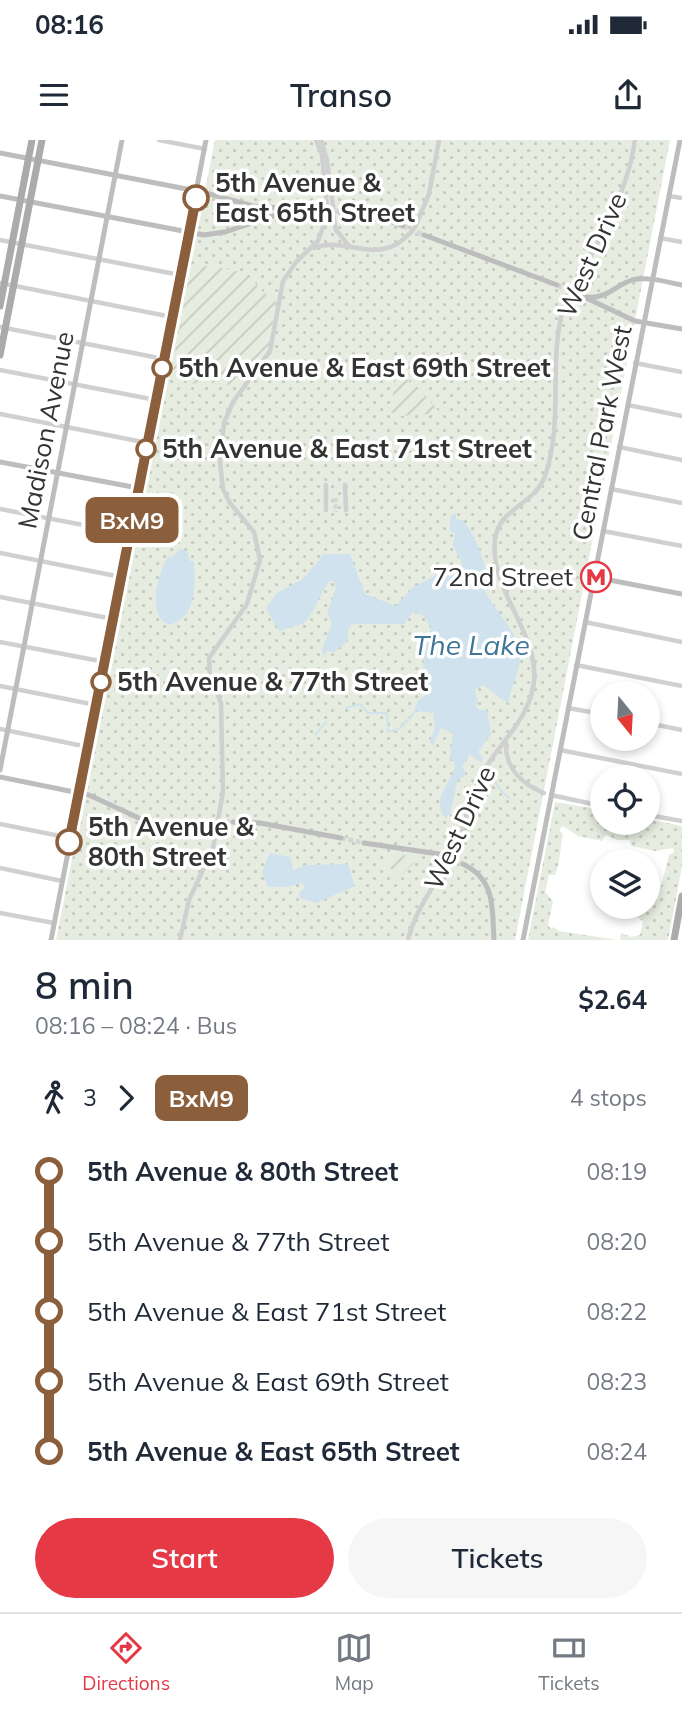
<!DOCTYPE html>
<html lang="en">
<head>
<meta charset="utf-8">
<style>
  :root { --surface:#fff; --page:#f6f6f7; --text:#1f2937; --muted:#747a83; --line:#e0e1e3; --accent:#e63946 }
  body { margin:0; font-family:Mulish,sans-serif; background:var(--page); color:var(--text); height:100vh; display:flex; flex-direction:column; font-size:26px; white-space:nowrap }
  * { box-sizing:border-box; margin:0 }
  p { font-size:23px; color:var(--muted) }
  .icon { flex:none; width:38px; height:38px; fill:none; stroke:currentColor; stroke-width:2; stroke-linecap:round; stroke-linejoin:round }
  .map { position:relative; height:800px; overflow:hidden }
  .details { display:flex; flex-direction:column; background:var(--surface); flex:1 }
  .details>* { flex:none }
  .badge { padding:0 14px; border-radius:10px; font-size:24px; line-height:46px }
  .needle { width:46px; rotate:162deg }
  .buttons { position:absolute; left:590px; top:541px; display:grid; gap:14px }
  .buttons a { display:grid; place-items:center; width:70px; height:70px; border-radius:50%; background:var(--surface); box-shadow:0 4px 10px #0003; font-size:35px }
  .map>.badge { position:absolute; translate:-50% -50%; box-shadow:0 0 0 4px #fff }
  .legs { display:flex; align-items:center; gap:10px; height:77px; padding:0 35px; font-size:23px }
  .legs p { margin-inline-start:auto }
  .overview { display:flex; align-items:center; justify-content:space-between; height:119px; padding:0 35px }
  h1 { font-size:38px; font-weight:600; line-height:52px }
  .cta { display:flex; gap:14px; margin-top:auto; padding:14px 35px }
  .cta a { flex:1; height:80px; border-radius:42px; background:var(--accent); color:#fff; font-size:28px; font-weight:600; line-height:80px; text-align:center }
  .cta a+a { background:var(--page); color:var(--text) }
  ul { padding:0 35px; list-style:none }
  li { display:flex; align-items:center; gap:24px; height:70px; font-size:26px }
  li i { display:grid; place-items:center; width:10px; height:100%; margin:0 9px; background:currentColor }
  li i::after { content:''; width:18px; height:18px; margin:-9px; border:5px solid; border-radius:50%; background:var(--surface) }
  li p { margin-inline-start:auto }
  li:first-child i { background:linear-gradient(#0000 50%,currentColor 0) }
  li:last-child i { background:linear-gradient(currentColor 50%,#0000 0) }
  .status { display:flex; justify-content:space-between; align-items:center; height:49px; padding:0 35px; background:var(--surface); direction:ltr }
  .status svg { height:19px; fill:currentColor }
  header { display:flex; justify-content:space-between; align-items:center; height:91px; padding:0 35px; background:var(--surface); font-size:32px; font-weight:600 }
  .tab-bar { display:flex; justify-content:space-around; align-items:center; height:98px; border-top:2px solid var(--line); background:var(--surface); font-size:19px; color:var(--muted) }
  .tab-bar a { display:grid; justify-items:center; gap:4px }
  .tab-bar .selected { color:var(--accent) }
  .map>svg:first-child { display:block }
  .park { fill:url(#park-dots) }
  .garden { fill:url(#garden-furrows) }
  .water { fill:#cfe2ee }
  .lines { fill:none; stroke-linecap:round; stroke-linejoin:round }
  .stream { stroke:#cfe2ee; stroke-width:2 }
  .street-tunnel { stroke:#d6d6d6; stroke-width:4.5; stroke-dasharray:4.5 2; stroke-linecap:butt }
  .secondary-tunnel { stroke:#d6d6d6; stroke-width:5; stroke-dasharray:5 2.5; stroke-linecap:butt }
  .street { stroke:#d0d0d0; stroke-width:4.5 }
  .secondary { stroke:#bdbdbd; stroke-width:5 }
  .primary { stroke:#ababab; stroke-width:7 }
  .street-bridge { stroke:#d0d0d0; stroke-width:4.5 }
  .line-1-casing { stroke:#fff; stroke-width:16 }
  .line-1 { stroke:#8b5e3c; stroke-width:10 }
  .stop-1-dot { fill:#fff; stroke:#8b5e3c; stroke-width:3.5 }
  .labels { text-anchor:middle; stroke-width:7; stroke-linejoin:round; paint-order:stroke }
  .stop-label { font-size:26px; font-weight:bold; fill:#333; stroke:#fff; text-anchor:start }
  .street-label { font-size:26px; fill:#333; stroke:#fff }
  .poi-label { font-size:26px; fill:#333; stroke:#fff; text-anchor:end }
  .water-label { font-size:28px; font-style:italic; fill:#3f7597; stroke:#fff }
</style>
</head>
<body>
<div class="status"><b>08:16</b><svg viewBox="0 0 49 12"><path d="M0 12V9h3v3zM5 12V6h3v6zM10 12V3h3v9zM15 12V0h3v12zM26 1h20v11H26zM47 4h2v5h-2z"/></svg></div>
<header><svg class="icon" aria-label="menu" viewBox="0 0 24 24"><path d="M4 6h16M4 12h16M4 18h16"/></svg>Transo<svg class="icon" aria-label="share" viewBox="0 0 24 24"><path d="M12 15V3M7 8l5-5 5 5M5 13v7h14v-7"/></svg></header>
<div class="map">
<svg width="682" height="800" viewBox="0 0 682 800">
  <defs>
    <pattern id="park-dots" width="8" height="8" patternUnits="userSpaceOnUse" patternTransform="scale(1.75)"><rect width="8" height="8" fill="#e6ecdf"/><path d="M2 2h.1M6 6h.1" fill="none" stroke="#c6cbc0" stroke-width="1.8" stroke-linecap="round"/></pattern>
    <pattern id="garden-furrows" width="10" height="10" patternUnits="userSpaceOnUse" patternTransform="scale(1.75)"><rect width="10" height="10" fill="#e6ecdf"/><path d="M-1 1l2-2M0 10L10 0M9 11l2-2" fill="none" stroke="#c6cbc0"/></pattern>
  </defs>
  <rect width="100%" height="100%" fill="#fff"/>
  <g class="park">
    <polygon points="215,0 670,0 515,800 56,800"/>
    <path d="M555 662 602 670V682H648V679L682 686V727L668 800H620L621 793 631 797 640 795 643 781 635 776 645 772 648 763 658 758 669 715 674 712 673 708 655 711 631 706 630 700H617L606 695 602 701 578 696 563 686 559 690 563 694C560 709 560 723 555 735H549L545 752 553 761 548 785 551 789 554 787 559 791 618 800H528Z"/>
  </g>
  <g class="garden">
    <path d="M191 125C208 127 230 127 246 135 259 142 257 153 276 158L269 209 242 246 205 242 190 244 172 228Z"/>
    <polygon points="397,231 426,256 440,273 402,276 390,272"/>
    <polygon points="402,715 412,716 414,723 399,737 386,724 392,717"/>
  </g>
  <g class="water">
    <path d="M456 373V379L462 380C473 391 482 413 485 428 488 438 482 446 487 455 498 473 520 495 520 518 520 535 509 547 509 564L483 545 475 550 478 561 476 567 480 570H487L491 594 478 612 483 618 481 623 470 614 462 627 466 634 457 642 450 675 445 678C429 657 454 643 455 624L450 618 453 593 441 588 433 605 435 611 430 600 435 589 433 575 435 573 414 571 418 560 425 556C419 545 425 501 431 488L424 476 413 472 404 484H352L348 490V500L335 512 327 511 324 517 322 510 332 483 327 473 336 448 335 442 330 441C320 452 316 471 306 481 299 487 288 486 280 492L266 469 277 453 303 439 324 414H350L365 454 396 466 412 448 447 429H460L462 424 453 405 455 393 450 392V377Z"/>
    <path d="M180 409 187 411 190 421 194 422C195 447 197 476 170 485 146 477 157 435 168 417H172Z"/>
    <polygon points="270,713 290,717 293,730 305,725 348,724 355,746 316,763 300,758 299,753 305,747 302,743 287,747 268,747 262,732"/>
  </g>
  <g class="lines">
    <g class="stream">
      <polyline points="346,568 360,564 368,573 387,573 388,592 399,589 414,573"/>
      <polyline points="316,594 326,582"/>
      <path d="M490 626 494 630C492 642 500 651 509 658"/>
    </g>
    <polyline class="street-tunnel" points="335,358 336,372"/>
    <g class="secondary-tunnel">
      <polyline points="319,71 340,71"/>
      <polyline points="403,86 424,95"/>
      <polyline points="557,145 584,157"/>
      <polyline points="141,679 155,685"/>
      <polyline points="210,682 233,682"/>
      <polyline points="341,698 364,703"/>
      <polyline points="439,714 463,724"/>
    </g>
    <g class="street">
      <polyline points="159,0 205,9"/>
      <polyline points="321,0 327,20 333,66"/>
      <polyline points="322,15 327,66"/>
      <polyline points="669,56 682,58"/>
      <polyline points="333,75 336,90 349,106"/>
      <polyline points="415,87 429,54 439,0"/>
      <polyline points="660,98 682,102"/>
      <polyline points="0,100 180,135"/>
      <path d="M314 108C350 95 378 129 411 92"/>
      <polyline points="0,143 172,177"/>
      <polyline points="0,187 164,219"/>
      <polyline points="635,223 682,232"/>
      <polyline points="0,230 156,260"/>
      <polyline points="628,265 682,276"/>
      <polyline points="0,274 148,303"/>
      <polyline points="619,307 682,320"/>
      <polyline points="326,345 326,370"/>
      <polyline points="345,345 346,370"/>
      <polyline points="611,349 682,363"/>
      <polyline points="0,369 130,394"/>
      <polyline points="603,391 682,406"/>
      <polyline points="0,413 121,437"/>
      <polyline points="0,457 113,479"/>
      <polyline points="585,482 682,502"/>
      <polyline points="0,502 105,522"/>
      <polyline points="576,525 682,546"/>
      <polyline points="0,546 96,565"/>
      <polyline points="568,568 602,574"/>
      <polyline points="648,583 682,590"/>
      <polyline points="0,589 88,607"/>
      <path d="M506 603C505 628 522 644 544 653"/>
      <polyline points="560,610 682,634"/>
      <polyline points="551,655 602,666"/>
      <polyline points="648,675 682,681"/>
      <polyline points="0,684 70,698"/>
      <polyline points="0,728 62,741"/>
      <polyline points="0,773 54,783"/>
      <polyline points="180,800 189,760 213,708 223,652 221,563 210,535 209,518 247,464 260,420 254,392 230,363 223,349 220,322 224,283 233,262 270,211 283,141 297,121 318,101 327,76"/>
      <path d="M408 800C416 766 441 738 456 706 467 682 470 655 483 632 498 606 522 585 531 556 549 500 489 456 495 400 498 368 535 365 545 336 564 281 548 224 563 169 569 146 583 128 595 108 613 75 630 38 635 0"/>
    </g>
    <g class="secondary">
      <polyline points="0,13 202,52 253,66 319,71"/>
      <polyline points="0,56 204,95 225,92 285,72"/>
      <polyline points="340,71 375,77"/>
      <polyline points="384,79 403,86"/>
      <polyline points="424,95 557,145"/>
      <polyline points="584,157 635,181 682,189"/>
      <path d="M587 157C607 159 614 146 632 140 648 136 666 142 682 145"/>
      <polyline points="0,322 138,348"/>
      <polyline points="594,437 682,454"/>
      <polyline points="0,630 122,0"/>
      <polyline points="0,637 89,655 141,679"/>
      <polyline points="233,682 260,683 341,698"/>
      <polyline points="155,685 179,688 210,682"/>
      <polyline points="364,703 439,714"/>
      <path d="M463 724C496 740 492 768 494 800"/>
      <polyline points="51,800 206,0"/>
      <polyline points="523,800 680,0"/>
    </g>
    <g class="primary">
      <polyline points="0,166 32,0"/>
      <polyline points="0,215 42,0"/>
      <polyline points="674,800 682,756"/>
    </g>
    <g class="street-bridge">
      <polyline points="316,0 322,15"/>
      <polyline points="327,66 327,76"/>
      <polyline points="333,66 333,75"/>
      <polyline points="411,92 415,87"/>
    </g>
  </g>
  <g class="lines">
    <g class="line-1-casing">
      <polyline id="line-1" points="69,702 196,58"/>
    </g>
    <use href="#line-1" class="line-1"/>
  </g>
  <defs>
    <g id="metro-ring" transform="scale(1.575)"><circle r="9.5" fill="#fff" stroke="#e63946" stroke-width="1.5"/><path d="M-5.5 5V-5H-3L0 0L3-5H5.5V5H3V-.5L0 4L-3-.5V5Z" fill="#e63946"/></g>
  </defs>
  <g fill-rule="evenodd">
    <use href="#metro-ring" x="596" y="437"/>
  </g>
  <g class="stop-1-dot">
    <circle cx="196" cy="58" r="12"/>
    <circle cx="162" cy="228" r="9"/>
    <circle cx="146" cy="309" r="9"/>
    <circle cx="101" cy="542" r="9"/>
    <circle cx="69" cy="702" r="12"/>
  </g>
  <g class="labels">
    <g class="stop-label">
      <text x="215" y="52">5th Avenue &amp;<tspan x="215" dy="30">East 65th Street</tspan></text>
      <text x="178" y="237">5th Avenue &amp; East 69th Street</text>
      <text x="162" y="318">5th Avenue &amp; East 71st Street</text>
      <text x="117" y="551">5th Avenue &amp; 77th Street</text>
      <text x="88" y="696">5th Avenue &amp;<tspan x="88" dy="30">80th Street</tspan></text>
    </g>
    <g class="street-label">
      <text transform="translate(592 115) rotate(-66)" y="9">West Drive</text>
      <text transform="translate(46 290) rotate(-79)" y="9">Madison Avenue</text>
      <text transform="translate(602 293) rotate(-79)" y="9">Central Park West</text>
      <text transform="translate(460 688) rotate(-65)" y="9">West Drive</text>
    </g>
    <g class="poi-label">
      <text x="573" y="446">72nd Street</text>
    </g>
    <g class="water-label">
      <text x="471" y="515">The Lake</text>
    </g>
  </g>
</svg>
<div class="buttons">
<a><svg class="needle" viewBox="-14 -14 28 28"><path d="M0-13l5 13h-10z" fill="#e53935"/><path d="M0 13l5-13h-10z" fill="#747a83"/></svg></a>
<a><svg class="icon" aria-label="locate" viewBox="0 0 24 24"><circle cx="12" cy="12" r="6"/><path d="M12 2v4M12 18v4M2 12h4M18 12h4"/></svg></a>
<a><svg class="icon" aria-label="layers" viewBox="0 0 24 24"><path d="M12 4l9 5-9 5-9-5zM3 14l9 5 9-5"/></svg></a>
</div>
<b class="badge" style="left:132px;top:380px;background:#8b5e3c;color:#fff">BxM9</b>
</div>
<section class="details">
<div class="overview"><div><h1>8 min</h1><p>08:16 – 08:24 · Bus</p></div><b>$2.64</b></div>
<div class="legs"><svg class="icon" aria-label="walk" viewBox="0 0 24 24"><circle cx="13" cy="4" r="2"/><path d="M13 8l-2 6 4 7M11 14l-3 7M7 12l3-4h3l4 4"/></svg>3<svg class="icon" aria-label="forward" viewBox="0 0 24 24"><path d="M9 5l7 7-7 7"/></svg><b class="badge" style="background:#8b5e3c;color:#fff">BxM9</b><p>4 stops</p></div>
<ul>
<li><i style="color:#8b5e3c"></i><b>5th Avenue &amp; 80th Street</b><p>08:19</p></li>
<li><i style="color:#8b5e3c"></i><span>5th Avenue &amp; 77th Street</span><p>08:20</p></li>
<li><i style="color:#8b5e3c"></i><span>5th Avenue &amp; East 71st Street</span><p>08:22</p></li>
<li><i style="color:#8b5e3c"></i><span>5th Avenue &amp; East 69th Street</span><p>08:23</p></li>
<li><i style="color:#8b5e3c"></i><b>5th Avenue &amp; East 65th Street</b><p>08:24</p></li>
</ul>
<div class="cta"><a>Start</a><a>Tickets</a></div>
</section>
<nav class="tab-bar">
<a class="selected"><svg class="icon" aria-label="directions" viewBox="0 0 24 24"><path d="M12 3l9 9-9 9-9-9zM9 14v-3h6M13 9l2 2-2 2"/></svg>Directions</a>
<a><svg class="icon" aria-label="map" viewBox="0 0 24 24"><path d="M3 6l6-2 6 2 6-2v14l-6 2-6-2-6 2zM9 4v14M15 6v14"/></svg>Map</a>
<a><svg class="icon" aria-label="tickets" viewBox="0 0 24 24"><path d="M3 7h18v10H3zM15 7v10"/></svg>Tickets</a>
</nav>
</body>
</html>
